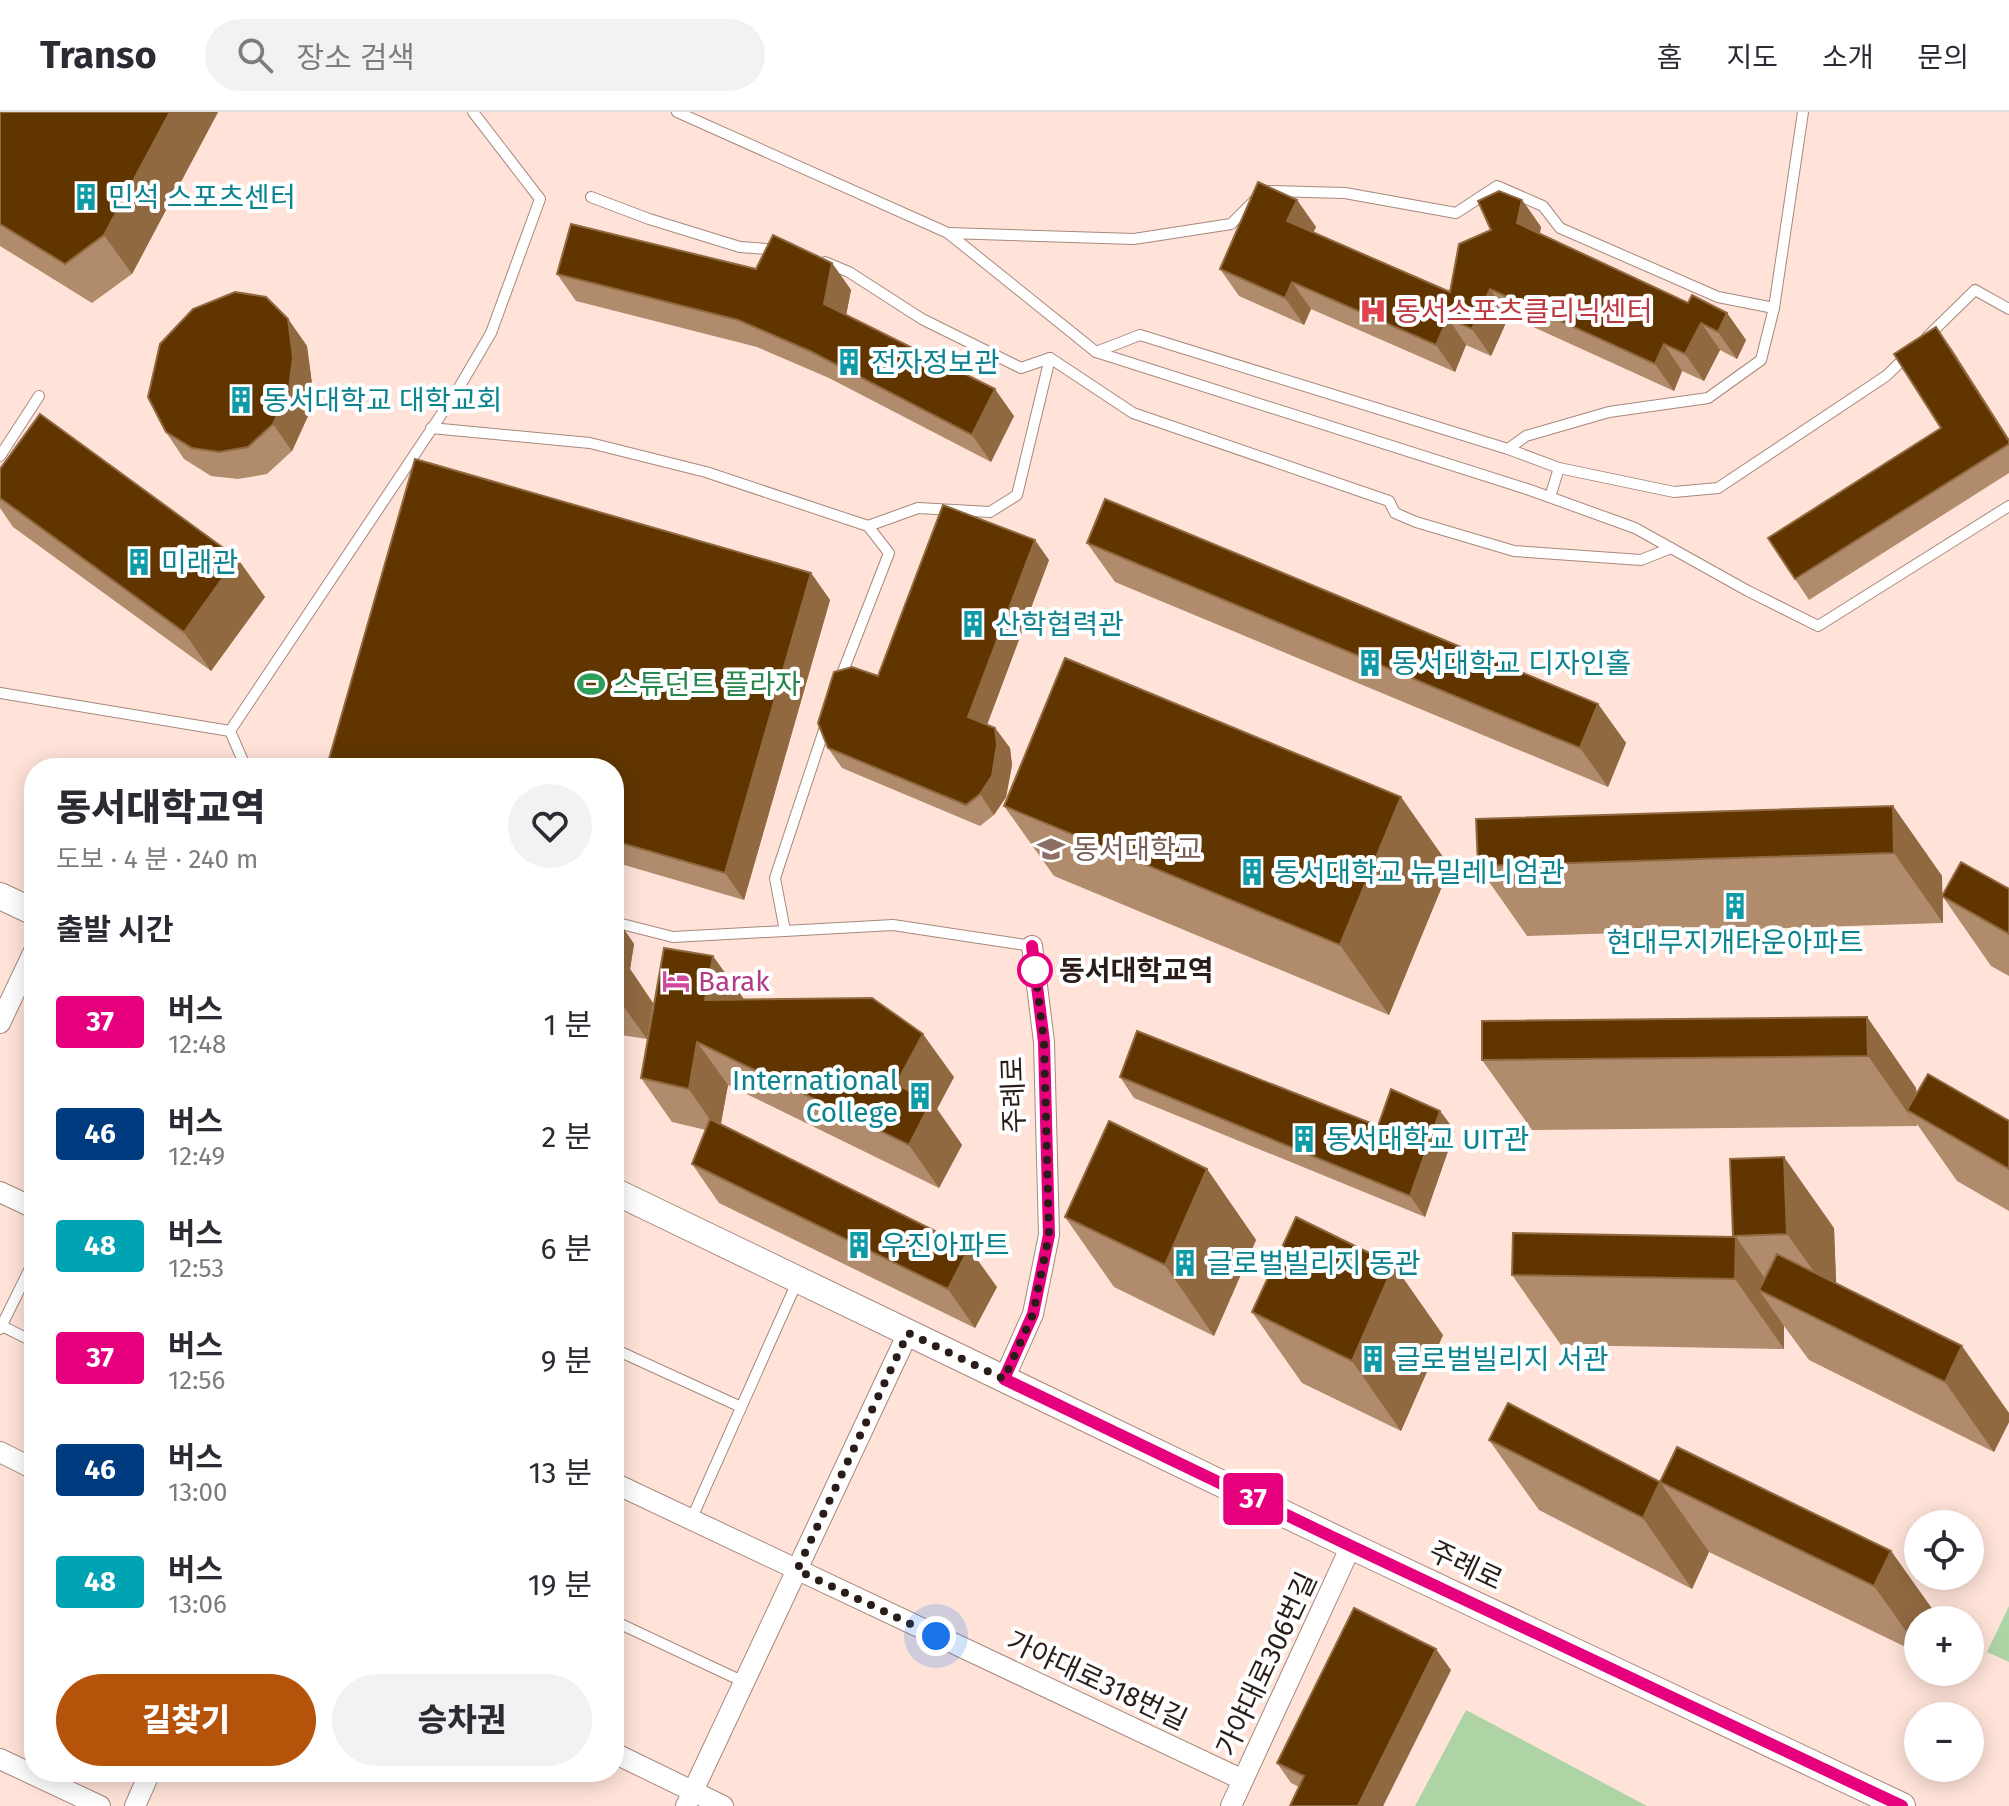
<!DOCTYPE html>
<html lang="ko">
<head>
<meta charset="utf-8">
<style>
  :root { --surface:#fff; --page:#f2f2f3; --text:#2b2b33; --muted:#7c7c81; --line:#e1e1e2; --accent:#b45309 }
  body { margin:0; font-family:"Fira Sans","Noto Sans KR",sans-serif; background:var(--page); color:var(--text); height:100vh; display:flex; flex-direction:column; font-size:30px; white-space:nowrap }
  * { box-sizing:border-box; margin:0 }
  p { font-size:26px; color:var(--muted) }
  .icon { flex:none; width:44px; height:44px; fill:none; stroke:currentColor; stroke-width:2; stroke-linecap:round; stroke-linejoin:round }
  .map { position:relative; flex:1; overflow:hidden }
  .sheet { position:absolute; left:24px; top:646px; width:600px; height:1024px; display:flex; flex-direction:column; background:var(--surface); border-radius:32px; box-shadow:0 4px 20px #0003 }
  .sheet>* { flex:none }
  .badge { padding:0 16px; border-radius:6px; font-size:28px; line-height:52px }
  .fabs { position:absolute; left:1904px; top:1398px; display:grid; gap:16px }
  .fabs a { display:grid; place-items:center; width:80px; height:80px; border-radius:50%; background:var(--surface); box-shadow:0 4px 20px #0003; font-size:40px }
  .you { position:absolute; width:40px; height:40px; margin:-20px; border:6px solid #fff; border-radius:50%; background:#1a73e8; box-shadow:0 0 0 12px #1a73e833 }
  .map>.badge { position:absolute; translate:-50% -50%; box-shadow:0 0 0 4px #fff }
  h2 { padding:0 32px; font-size:30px; line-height:72px }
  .round { display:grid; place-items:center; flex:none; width:84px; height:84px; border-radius:42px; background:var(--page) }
  .head { display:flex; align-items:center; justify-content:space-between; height:136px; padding:0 32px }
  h1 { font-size:38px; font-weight:800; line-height:60px }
  .button { display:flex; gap:16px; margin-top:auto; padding:16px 32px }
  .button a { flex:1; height:92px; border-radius:48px; background:var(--accent); color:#fff; font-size:32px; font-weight:800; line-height:92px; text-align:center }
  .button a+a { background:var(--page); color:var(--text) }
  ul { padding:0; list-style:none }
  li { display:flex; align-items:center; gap:24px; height:112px; padding:0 32px }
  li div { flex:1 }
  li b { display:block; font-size:30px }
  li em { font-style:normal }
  li .badge { min-width:88px; font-weight:700; text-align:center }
  header { display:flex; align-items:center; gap:48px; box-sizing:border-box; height:112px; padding:0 40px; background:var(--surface); border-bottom:2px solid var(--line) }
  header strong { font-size:38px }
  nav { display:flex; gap:44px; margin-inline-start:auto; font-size:28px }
  .search { width:560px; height:72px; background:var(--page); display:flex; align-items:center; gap:20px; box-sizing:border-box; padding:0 28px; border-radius:44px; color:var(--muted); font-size:30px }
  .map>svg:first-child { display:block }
  .green { fill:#aed4a5 }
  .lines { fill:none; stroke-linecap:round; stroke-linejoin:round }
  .service-casing { stroke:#a7887d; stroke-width:12 }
  .minor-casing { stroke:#a7887d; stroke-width:22 }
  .tertiary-casing { stroke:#a7887d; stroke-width:28 }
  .service { stroke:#fff; stroke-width:10 }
  .minor { stroke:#fff; stroke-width:20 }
  .tertiary { stroke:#fff; stroke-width:26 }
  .wall { fill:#b08c6c }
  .shaded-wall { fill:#906941 }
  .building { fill:#603500; stroke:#906941; stroke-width:2 }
  .line-casing { stroke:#fff; stroke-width:18 }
  .line { stroke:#e6007e; stroke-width:12 }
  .walk { stroke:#2a1d19; stroke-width:8; stroke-dasharray:0 14.4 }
  .stop-dot { fill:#fff; stroke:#e6007e; stroke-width:4 }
  .labels { text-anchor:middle; stroke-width:8; stroke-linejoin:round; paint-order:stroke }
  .culture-label { font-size:28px; fill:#0d838f; stroke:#fff; text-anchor:start }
  .health-label { font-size:28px; fill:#be3a42; stroke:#fff; text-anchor:start }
  .leisure-label { font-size:28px; fill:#27864d; stroke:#fff; text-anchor:start }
  .education-label { font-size:28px; fill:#785e54; stroke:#fff; text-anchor:start }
  .stop-label { font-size:28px; font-weight:bold; fill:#2a1d19; stroke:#fff; text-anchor:start }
  .hotel-label { font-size:28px; fill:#b23c85; stroke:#fff; text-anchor:start }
  .street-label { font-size:28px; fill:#2a1d19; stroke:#fff }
</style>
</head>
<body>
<header>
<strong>Transo</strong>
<div class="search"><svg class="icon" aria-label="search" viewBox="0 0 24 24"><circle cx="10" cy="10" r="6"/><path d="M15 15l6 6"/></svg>장소 검색</div>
<nav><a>홈</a><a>지도</a><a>소개</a><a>문의</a></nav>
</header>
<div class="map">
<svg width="2009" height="1694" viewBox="0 0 2009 1694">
  <rect width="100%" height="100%" fill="#ffe3d9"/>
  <g class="green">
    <polygon points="2009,1494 2009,1550 1987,1540"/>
    <polygon points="1466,1598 1647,1694 1415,1694"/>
  </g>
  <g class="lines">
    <g class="service-casing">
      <g id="service">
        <polyline points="677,0 948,121 1096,240 1527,377 1635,416 1748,479 1818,514 2009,394"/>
        <polyline points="1267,79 1345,81 1456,101 1497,74 1543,94 1560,116 1718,185 1774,196"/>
        <polyline points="591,85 649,107 740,135 779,138"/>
        <polyline points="948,121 1134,127 1231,112 1255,88"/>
        <polyline points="825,150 849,160 922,207 1021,256 1050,246"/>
        <polyline points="1927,225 1975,178 2009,197"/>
        <polyline points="1096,240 1140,223 1508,337 1559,356 1674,380 1718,376 1886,264 1910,241"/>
        <polyline points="1050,246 1133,301 1389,389 1395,401 1416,410 1514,439 1641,448 1671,436"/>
        <polyline points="431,316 590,331 706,360 868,414"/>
        <polyline points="1508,337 1526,324 1609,300 1708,286 1761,248 1774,196 1803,0"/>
        <polyline points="0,344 39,284"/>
        <polyline points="1550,385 1559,356"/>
        <polyline points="840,567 889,441 868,414 918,396 990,400 1017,383 1050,246"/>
        <polyline points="0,581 230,619"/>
        <polyline points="246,656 230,619 457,279 491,221 540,87 473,0"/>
        <polyline points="614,810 673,825 893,813 1032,834"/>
        <polyline points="785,819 775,766 827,609"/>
        <polyline points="2,1214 34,1230"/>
        <polyline points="0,1217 34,1148"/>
        <polyline points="614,1237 741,1295"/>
        <polyline points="691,1408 797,1170"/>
        <polyline points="614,1509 744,1570"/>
      </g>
    </g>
    <g class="minor-casing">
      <g id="minor">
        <polyline points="0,911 34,839"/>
        <polyline points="0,1080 34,1096"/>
        <polyline points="1004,1267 1033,1202 1049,1123 1044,930 1032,834"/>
        <polyline points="0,1340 34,1357"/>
        <polyline points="614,1371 1243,1668"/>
        <polyline points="614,1641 723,1694"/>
        <polyline points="0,1647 100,1694"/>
        <polyline points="135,1694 150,1660"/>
        <polyline points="686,1694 908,1221"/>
        <polyline points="1231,1694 1351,1434"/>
      </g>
    </g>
    <g class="tertiary-casing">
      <g id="tertiary">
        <polyline points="0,784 34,800"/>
        <polyline points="614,1079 1351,1434 1902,1694"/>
      </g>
    </g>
    <use href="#service" class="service"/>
    <use href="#minor" class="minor"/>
    <use href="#tertiary" class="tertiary"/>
  </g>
  <g class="wall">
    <polygon points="0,0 218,0 132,162 92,191 0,134"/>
    <polygon points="1297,88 1316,115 1313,120 1450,180 1491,118 1522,88 1541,115 1540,121 1688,191 1727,201 1746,228 1737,247 1720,238 1704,269 1682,259 1674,279 1509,204 1491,244 1466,233 1455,260 1311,197 1304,213 1239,184 1220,157"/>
    <polygon points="832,151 851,178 846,203 1014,304 991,350 829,266 757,235 576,189 557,162 756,157"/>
    <polygon points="288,207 307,234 312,272 308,304 292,339 267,362 238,367 211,364 184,347 166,320"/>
    <polygon points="1951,236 2009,327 2009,361 1809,488 1795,467 1941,316"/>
    <polygon points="0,357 237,446 265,485 211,559 13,415 0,396"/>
    <polygon points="1087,431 1598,592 1626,631 1608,675 1115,470"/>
    <polygon points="1049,448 987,613 995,616 1010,636 1012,653 1006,685 994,703 980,714 842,656 828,636 878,564"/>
    <polygon points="811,461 830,488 744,788 614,750 614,656 336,656 329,647"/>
    <polygon points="1401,685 1450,755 1389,903 1054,764 1004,694"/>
    <polygon points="1893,694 1942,764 1942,782 2009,777 2009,864 1991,854 1943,785 1943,811 1527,824 1478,754"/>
    <polygon points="614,803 634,832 630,857 653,891 647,927 614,922"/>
    <polygon points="744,887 954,965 937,997 962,1033 939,1076 728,973 721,1012 997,1175 975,1216 719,1091 692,1052 706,1018 672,1010 641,966"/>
    <polygon points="1867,905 1916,976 1917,982 2009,1009 2009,1099 1957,1069 1917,1012 1917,1014 1532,1018 1482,948"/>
    <polygon points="1120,965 1378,1014 1440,999 1455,1019 1425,1105 1134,986"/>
    <polygon points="1207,1057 1256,1128 1214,1224 1114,1175 1065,1105"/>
    <polygon points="1834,1116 1836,1171 2009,1301 2009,1310 1994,1340 1809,1248 1784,1214 1784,1237 1561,1233 1512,1163 1733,1125"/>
    <polygon points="1252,1200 1443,1223 1401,1319 1302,1271"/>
    <polygon points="1489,1328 1660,1370 1891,1439 1940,1508 1918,1508 1918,1541 1709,1440 1692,1477 1539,1398"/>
    <polygon points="1451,1558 1383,1694 1290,1694 1299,1675 1291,1671 1277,1651"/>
  </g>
  <g class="shaded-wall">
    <polygon points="170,0 218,0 132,162 104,123"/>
    <polygon points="1297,88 1316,115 1306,136 1287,109"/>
    <polygon points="1522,88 1541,115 1536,138 1517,111"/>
    <polygon points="832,151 851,178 843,219 824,192"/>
    <polygon points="1292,170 1311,197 1304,213 1285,186"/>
    <polygon points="1490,177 1509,204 1491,244 1472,217"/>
    <polygon points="1727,201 1746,228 1737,247 1718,220"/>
    <polygon points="1448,206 1466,233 1455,260 1436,233"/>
    <polygon points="288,207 307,234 312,272 308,304 292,339 273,312"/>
    <polygon points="1701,211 1720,238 1704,269 1685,242"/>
    <polygon points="1936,215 1951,236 2009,327 2009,329"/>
    <polygon points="1664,232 1682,259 1674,279 1655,252"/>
    <polygon points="995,277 1014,304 991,350 972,323"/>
    <polygon points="1035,428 1049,448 982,626 968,605"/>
    <polygon points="237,446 265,485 211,559 184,520"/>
    <polygon points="811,461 830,488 744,788 725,761"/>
    <polygon points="1598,592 1626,631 1608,675 1580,636"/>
    <polygon points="995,616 1010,636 1012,653 1006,685 994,703 980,682"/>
    <polygon points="1401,685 1450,755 1389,903 1340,833"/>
    <polygon points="1893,694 1942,764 1943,811 1894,741"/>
    <polygon points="614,803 634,832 630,857 653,891 647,927 614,881"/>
    <polygon points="713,844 744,887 735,932 705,888"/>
    <polygon points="1867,905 1916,976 1917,1004 1907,998 1917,1014 1868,944"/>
    <polygon points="923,922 954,965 937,997 962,1033 939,1076 909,1033 896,972"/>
    <polygon points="697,930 728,973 719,1021 689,977"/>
    <polygon points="1440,999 1455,1019 1425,1105 1410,1084"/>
    <polygon points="1784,1045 1834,1116 1837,1192 1787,1122"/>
    <polygon points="1207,1057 1256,1128 1214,1224 1165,1153"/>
    <polygon points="1736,1125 1780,1188 1759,1178 1784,1214 1784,1237 1735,1167"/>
    <polygon points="969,1136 997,1175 975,1216 948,1177"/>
    <polygon points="1394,1153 1443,1223 1401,1319 1352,1249"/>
    <polygon points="1962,1234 2009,1301 2009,1310 1994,1340 1945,1270"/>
    <polygon points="1660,1370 1709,1440 1692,1477 1643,1406"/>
    <polygon points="1891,1439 1940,1508 1918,1508 1918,1536 1874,1474"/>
    <polygon points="1436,1537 1451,1558 1383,1694 1358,1694"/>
  </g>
  <g class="building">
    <polygon points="0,0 170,0 104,123 65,152 0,112"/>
    <polygon points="1258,70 1297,88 1287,109 1450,180 1459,132 1491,118 1478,89 1499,79 1522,88 1517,111 1688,191 1692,183 1727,201 1718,220 1701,211 1685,242 1664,232 1655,252 1490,177 1472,217 1448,206 1436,233 1292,170 1285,186 1220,157"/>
    <polygon points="571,112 756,157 773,123 832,151 824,192 995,277 972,323 810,239 738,208 557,162"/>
    <polygon points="235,180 266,185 288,207 293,245 289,277 273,312 248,335 219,340 192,336 166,320 148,285 160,232 193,197"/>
    <polygon points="1936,215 2009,329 2009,332 1795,467 1768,426 1941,316 1894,242"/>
    <polygon points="40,302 237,446 184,520 0,386 0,357"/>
    <polygon points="415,347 811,461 725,761 614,729 614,656 362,656 329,647"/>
    <polygon points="1105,387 1598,592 1580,636 1087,431"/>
    <polygon points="943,393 1035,428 968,605 995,616 997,633 992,664 980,682 966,693 828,636 818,611 834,560 852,555 878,564"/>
    <polygon points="1065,546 1401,685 1340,833 1004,694"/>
    <polygon points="1893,694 1894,741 1478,754 1476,707"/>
    <polygon points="1961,750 2009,777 2009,822 1942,784"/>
    <polygon points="664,836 713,844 705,888 872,886 923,922 896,972 931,990 909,1033 697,930 689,977 641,966"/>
    <polygon points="614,841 619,842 614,872"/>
    <polygon points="1867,905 1868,944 1482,948 1482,909"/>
    <polygon points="1137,919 1378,1014 1391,977 1440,999 1410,1084 1120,965"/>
    <polygon points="1928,962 2009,1009 2009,1057 1907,998"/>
    <polygon points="710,1007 969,1136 948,1177 692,1052"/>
    <polygon points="1109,1009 1207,1057 1165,1153 1065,1105"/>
    <polygon points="1784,1045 1787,1122 1733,1124 1730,1047"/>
    <polygon points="1296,1105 1394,1153 1352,1249 1252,1200"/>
    <polygon points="1513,1121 1736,1125 1735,1167 1512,1163"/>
    <polygon points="1777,1142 1962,1234 1945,1270 1759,1178"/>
    <polygon points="1508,1291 1660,1370 1643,1406 1489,1328"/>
    <polygon points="1677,1335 1891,1439 1874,1474 1660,1370"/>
    <polygon points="1354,1496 1436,1537 1358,1694 1290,1694 1304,1664 1277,1651"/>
  </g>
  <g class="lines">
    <g class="line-casing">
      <polyline id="line" points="1032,834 1044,930 1049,1123 1033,1202 1004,1267 1351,1434 1902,1694"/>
    </g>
    <use href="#line" class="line"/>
    <polyline class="walk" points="936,1524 797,1458 908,1221 1004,1267 1033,1202 1049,1123 1044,930 1035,858"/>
  </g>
  <defs>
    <g id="building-bare" transform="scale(2.16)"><path d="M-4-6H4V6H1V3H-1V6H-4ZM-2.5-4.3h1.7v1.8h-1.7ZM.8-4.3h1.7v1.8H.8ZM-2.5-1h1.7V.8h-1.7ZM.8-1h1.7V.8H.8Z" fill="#0f9aa8" stroke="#fff" stroke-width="2.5" paint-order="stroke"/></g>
    <g id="hospital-bare" transform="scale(2.16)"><path d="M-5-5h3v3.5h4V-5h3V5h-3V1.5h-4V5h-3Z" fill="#e0444e" stroke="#fff" stroke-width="2.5" paint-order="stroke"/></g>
    <g id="stadium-bare" transform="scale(2.16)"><path d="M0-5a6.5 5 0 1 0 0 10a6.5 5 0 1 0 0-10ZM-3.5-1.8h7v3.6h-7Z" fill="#2e9e5b" stroke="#fff" stroke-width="2.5" paint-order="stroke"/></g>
    <g id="university-bare" transform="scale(2.16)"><path d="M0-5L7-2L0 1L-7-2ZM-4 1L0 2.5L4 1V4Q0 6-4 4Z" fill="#8d6e63" stroke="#fff" stroke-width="2.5" paint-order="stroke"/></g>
    <g id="hotel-bare" transform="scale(2.16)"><path d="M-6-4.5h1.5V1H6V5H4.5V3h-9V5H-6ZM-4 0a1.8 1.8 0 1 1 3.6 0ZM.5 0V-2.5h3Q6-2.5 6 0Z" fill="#d1479c" stroke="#fff" stroke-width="2.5" paint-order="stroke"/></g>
  </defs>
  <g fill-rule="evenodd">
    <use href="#building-bare" x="86" y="85"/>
    <use href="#hospital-bare" x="1373" y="199"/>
    <use href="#building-bare" x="849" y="250"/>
    <use href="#building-bare" x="241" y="288"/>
    <use href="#building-bare" x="139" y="450"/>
    <use href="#building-bare" x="973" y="512"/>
    <use href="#building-bare" x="1370" y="551"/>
    <use href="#stadium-bare" x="591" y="572"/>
    <use href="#university-bare" x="1051" y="737"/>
    <use href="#building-bare" x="1252" y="760"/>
    <use href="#building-bare" x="1735" y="794"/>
    <use href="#hotel-bare" x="676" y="869"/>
    <use href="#building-bare" x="920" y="984"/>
    <use href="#building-bare" x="1304" y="1027"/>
    <use href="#building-bare" x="859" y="1133"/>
    <use href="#building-bare" x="1185" y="1151"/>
    <use href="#building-bare" x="1373" y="1247"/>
  </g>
  <circle class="stop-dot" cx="1035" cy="858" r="16"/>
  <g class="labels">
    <g class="culture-label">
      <text x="108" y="95">민석 스포츠센터</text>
      <text x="871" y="260">전자정보관</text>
      <text x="263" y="298">동서대학교 대학교회</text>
      <text x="161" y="460">미래관</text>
      <text x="995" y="522">산학협력관</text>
      <text x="1392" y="561">동서대학교 디자인홀</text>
      <text x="1274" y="770">동서대학교 뉴밀레니엄관</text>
      <text x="1735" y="840" text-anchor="middle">현대무지개타운아파트</text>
      <text x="898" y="978" text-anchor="end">International<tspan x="898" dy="32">College</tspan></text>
      <text x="1326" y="1037">동서대학교 UIT관</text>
      <text x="881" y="1143">우진아파트</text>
      <text x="1207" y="1161">글로벌빌리지 동관</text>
      <text x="1395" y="1257">글로벌빌리지 서관</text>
    </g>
    <g class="health-label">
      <text x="1395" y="209">동서스포츠클리닉센터</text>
    </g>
    <g class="leisure-label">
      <text x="613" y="582">스튜던트 플라자</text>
    </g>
    <g class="education-label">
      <text x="1073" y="747">동서대학교</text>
    </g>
    <g class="stop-label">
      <text x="1059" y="868">동서대학교역</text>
    </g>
    <g class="hotel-label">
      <text x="698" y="879">Barak</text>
    </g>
    <g class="street-label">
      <text transform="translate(1013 983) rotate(-92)" y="10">주례로</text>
      <text transform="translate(1466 1453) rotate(25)" y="10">주례로</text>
      <text transform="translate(1266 1552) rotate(-65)" y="10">가야대로306번길</text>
      <text transform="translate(1097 1568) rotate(25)" y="10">가야대로318번길</text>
    </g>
  </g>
</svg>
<div class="fabs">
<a><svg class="icon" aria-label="locate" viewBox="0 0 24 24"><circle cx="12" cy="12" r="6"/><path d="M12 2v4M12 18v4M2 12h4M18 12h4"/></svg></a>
<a>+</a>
<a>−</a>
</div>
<div class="you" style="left:936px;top:1524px"></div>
<b class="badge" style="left:1253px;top:1387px;background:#e6007e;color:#fff">37</b>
<section class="sheet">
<div class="head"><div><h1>동서대학교역</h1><p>도보 · 4 분 · 240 m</p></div><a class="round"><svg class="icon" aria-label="heart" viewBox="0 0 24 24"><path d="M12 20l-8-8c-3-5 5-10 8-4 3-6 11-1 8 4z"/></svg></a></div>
<h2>출발 시간</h2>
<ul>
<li><span class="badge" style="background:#e6007e;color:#fff">37</span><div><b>버스</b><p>12:48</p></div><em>1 분</em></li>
<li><span class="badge" style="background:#003b80;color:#fff">46</span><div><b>버스</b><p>12:49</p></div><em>2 분</em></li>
<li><span class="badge" style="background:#00a3b4;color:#fff">48</span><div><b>버스</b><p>12:53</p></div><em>6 분</em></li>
<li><span class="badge" style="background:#e6007e;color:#fff">37</span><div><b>버스</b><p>12:56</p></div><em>9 분</em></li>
<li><span class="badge" style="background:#003b80;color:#fff">46</span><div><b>버스</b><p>13:00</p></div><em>13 분</em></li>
<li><span class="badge" style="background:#00a3b4;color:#fff">48</span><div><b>버스</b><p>13:06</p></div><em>19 분</em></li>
</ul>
<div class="button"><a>길찾기</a><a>승차권</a></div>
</section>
</div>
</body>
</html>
